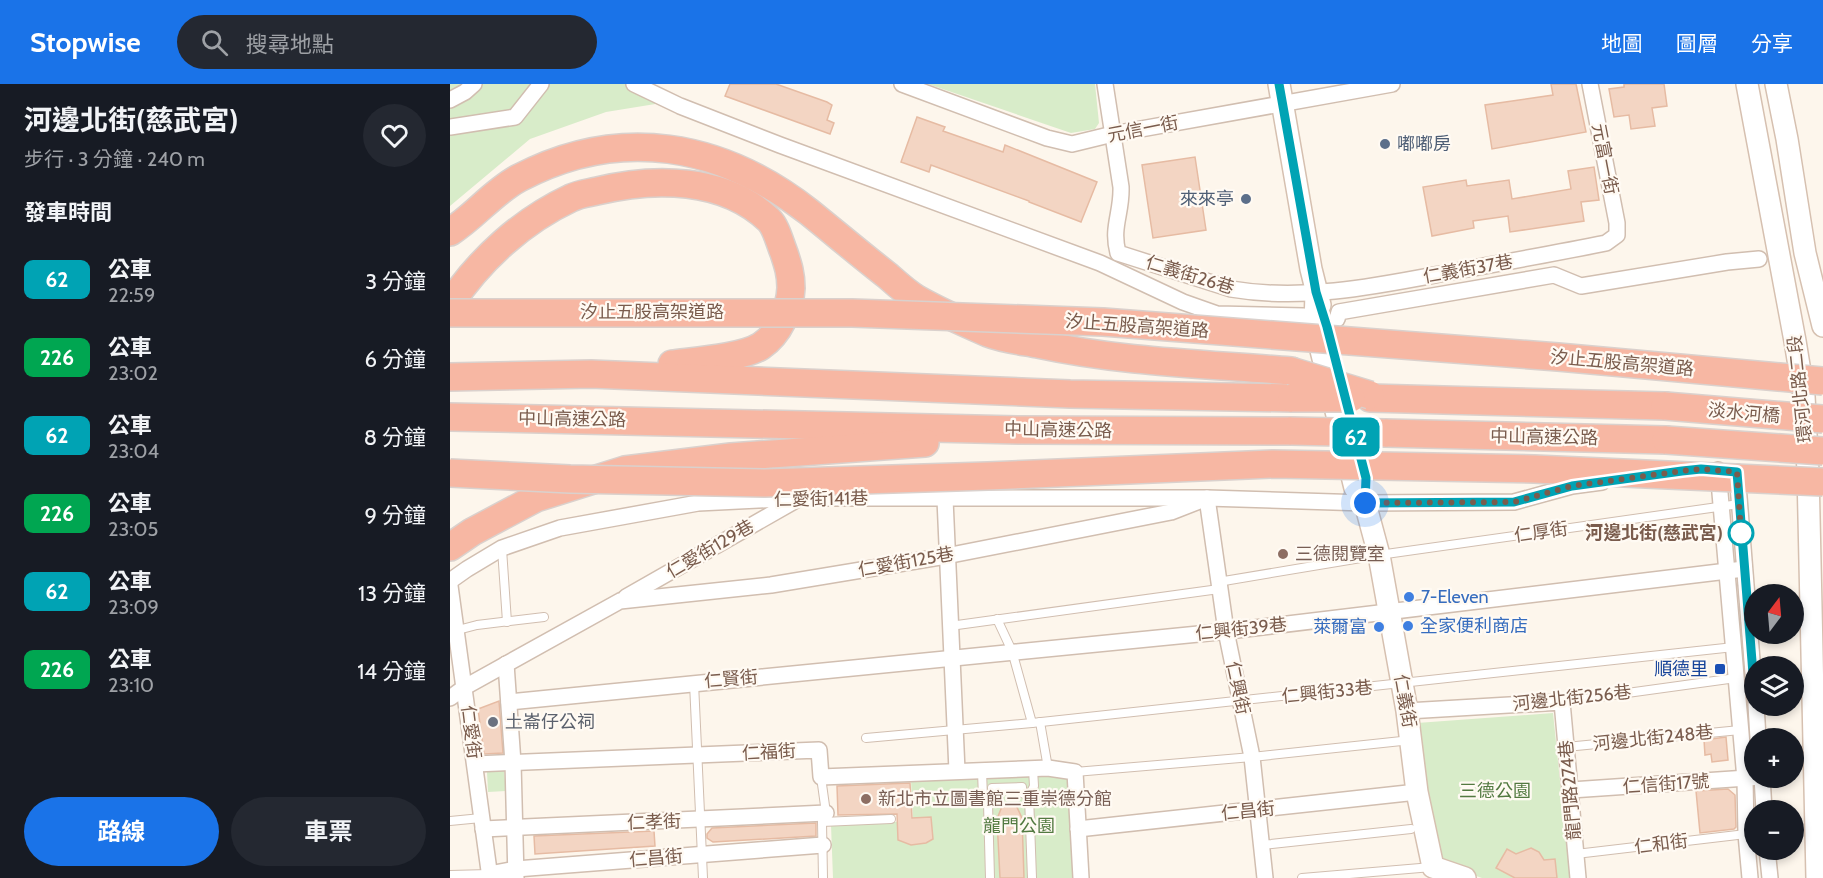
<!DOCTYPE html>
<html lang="zh-TW">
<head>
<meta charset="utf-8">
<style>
  :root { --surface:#171b24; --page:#242831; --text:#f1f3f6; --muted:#9ea1a6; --accent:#1a73e8 }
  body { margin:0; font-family:Cabin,"Noto Sans TC",sans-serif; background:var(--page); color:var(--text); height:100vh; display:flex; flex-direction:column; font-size:22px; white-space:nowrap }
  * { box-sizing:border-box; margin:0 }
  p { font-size:20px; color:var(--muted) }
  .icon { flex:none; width:33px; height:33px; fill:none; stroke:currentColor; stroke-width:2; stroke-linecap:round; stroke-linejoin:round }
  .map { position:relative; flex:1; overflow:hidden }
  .drawer { display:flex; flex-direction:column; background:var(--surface); width:450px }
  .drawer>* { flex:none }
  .badge { padding:0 12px; border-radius:9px; font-size:21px; line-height:39px }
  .needle { width:39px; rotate:16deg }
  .controls { position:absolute; left:1294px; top:500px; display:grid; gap:12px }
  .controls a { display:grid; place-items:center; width:60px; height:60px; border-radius:50%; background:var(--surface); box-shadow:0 3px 9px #0003; font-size:30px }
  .you { position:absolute; width:30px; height:30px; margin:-15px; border:4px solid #fff; border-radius:50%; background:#1a73e8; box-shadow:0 0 0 9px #1a73e833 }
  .map>.badge { position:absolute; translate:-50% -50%; box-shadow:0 0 0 3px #fff }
  h2 { padding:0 24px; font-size:22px; line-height:54px }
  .round { display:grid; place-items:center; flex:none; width:63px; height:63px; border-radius:32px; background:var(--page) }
  .head { display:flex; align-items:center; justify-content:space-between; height:102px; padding:0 24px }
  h1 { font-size:28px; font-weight:700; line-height:45px }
  .action { display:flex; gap:12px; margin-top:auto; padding:12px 24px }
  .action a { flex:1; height:69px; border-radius:36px; background:var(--accent); color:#fff; font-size:24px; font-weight:700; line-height:69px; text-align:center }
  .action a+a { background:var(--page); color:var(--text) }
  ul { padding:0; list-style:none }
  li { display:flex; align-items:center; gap:18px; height:78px; padding:0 24px }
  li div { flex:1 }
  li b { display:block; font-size:22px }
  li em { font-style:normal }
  li .badge { min-width:66px; font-weight:700; text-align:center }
  header { display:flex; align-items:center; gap:36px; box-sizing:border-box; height:84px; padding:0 30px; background:var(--accent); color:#fff }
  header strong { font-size:28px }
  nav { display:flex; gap:33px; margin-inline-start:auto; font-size:21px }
  .search { width:420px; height:54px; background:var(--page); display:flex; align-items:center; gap:15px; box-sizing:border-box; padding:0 21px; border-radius:33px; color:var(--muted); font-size:22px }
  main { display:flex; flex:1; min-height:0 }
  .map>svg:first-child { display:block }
  .green { fill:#d8ecc9 }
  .building { fill:#f3d5c3; stroke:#e6bba3; stroke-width:1.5 }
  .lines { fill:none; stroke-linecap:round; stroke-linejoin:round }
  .lane-casing { stroke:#d1beb0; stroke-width:10 }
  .street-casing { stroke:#d1beb0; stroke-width:18 }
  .secondary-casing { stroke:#d6c0b0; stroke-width:24 }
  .highway-casing { stroke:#dad1cd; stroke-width:30 }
  .lane { stroke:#fff; stroke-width:8 }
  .street { stroke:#fff; stroke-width:15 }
  .secondary { stroke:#fff; stroke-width:21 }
  .highway { stroke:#f7b7a3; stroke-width:27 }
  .highway-bridge-casing { stroke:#dad1cd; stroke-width:30; stroke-linecap:butt }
  .highway-bridge { stroke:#f7b7a3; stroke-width:27 }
  .line-casing { stroke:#fff; stroke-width:14 }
  .line { stroke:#00a3b4; stroke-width:9 }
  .walk { stroke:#7a5c4d; stroke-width:6; stroke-dasharray:0 10.8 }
  .service-dot { fill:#5c6f8a; stroke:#fffaf3; stroke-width:2 }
  .stop-dot { fill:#fff; stroke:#00a3b4; stroke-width:3 }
  .education-dot { fill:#8d6e63; stroke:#fffaf3; stroke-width:2 }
  .shop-dot { fill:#3f7fe0; stroke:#fffaf3; stroke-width:2 }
  .transit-dot { fill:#1a4fb4; stroke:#fffaf3; stroke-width:2 }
  .worship-dot { fill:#6b7280; stroke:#fffaf3; stroke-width:2 }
  .labels { text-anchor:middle; stroke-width:4.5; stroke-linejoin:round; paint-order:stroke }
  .street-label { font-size:18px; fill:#7a5c4d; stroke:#fffaf3 }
  .service-label { font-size:18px; fill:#4e5e75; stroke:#fffaf3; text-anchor:start }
  .stop-label { font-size:18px; font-weight:bold; fill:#7a5c4d; stroke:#fffaf3; text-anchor:end }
  .education-label { font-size:18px; fill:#785e54; stroke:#fffaf3; text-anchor:start }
  .shop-label { font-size:18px; fill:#366cbe; stroke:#fffaf3; text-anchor:start }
  .transit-label { font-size:18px; fill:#164399; stroke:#fffaf3; text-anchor:end }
  .worship-label { font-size:18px; fill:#5b616d; stroke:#fffaf3; text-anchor:start }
  .park-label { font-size:18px; fill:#537a41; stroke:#fffaf3 }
</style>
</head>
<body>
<header>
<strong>Stopwise</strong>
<div class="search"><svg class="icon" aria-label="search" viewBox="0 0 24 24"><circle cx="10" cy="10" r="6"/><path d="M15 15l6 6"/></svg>搜尋地點</div>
<nav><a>地圖</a><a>圖層</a><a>分享</a></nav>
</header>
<main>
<section class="drawer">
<div class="head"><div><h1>河邊北街(慈武宮)</h1><p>步行 · 3 分鐘 · 240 m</p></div><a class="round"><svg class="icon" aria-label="heart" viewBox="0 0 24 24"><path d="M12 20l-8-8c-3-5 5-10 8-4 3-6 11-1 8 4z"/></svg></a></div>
<h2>發車時間</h2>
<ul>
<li><span class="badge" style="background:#00a3b4;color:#fff">62</span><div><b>公車</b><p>22:59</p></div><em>3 分鐘</em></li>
<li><span class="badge" style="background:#00a651;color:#fff">226</span><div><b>公車</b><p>23:02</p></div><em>6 分鐘</em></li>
<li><span class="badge" style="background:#00a3b4;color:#fff">62</span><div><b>公車</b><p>23:04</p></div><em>8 分鐘</em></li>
<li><span class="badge" style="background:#00a651;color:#fff">226</span><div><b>公車</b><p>23:05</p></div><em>9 分鐘</em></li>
<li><span class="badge" style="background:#00a3b4;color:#fff">62</span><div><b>公車</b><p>23:09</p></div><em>13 分鐘</em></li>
<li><span class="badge" style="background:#00a651;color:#fff">226</span><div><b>公車</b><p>23:10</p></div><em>14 分鐘</em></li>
</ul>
<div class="action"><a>路線</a><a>車票</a></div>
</section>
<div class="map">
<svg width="1373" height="794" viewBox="0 0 1373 794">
  <rect width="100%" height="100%" fill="#fdf6ec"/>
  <g class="green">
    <polygon points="0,0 204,0 230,16 156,28 80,55 0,122"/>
    <polygon points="478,0 645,0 649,39 645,45 621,49"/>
    <polygon points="1103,629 1120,794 1032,794 989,779 967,639"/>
    <polygon points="54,687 56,707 38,708 37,688"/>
    <polygon points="618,689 623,794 383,794 381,741 463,737 461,696"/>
  </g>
  <g class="building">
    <polygon points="280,0 326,0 377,18 382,21 377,36 384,39 380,50 275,12"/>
    <polygon points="1101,0 1126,0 1136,48 1042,65 1035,21 1103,11"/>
    <polygon points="1174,0 1214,0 1217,22 1202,24 1205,42 1181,45 1179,31 1164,33 1159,5 1174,3"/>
    <polygon points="467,33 495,43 493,47 553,68 555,61 647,98 631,138 579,118 579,117 481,81 479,88 451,78"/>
    <polygon points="745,73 756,146 703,154 692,81"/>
    <polygon points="1144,83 1149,116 1131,118 1134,137 1060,148 1058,132 1023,137 1024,144 982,152 973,103 1016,96 1017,102 1059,96 1062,115 1121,105 1118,87"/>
    <polygon points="49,617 53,669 34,670 28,625"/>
    <polygon points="1276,653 1278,676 1262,678 1261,670 1255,671 1254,656"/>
    <polygon points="460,699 462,734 481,733 483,755 476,759 461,761 448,756 447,730 388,731 387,702"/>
    <polygon points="1278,705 1285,711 1286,743 1284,745 1250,749 1246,707"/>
    <polygon points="565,719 572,734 574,794 550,794 547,735 553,720"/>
    <polygon points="366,739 366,752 263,758 257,754 257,750 262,744"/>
    <polygon points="204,747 205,762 85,770 84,752"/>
    <polygon points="1081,764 1089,768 1094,776 1105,775 1107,794 1065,794 1046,784 1057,765 1066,770"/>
  </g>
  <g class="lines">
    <g class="lane-casing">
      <g id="lane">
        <polyline points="52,465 57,538"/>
        <polyline points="768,498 929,471 1289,420"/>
        <polyline points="547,535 562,567 582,639"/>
        <polyline points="500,542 769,505"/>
        <polyline points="4,547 27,541 94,533"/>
        <polyline points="244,599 253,794"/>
        <polyline points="1112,618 1286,594"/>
        <polyline points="590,638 598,684"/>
        <polyline points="416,654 582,639 1284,563"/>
        <polyline points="1116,663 1290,646"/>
        <polyline points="532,687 533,714 538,719"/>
        <polyline points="625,688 802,673 961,656"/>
        <polyline points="371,693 376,729 372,738 373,794"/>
        <polyline points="579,712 584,702 583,685"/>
        <polyline points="0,737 31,734"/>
        <polyline points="372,738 441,735"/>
        <polyline points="812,761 961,745"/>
        <polyline points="1126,770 1296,750"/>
        <polyline points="0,791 39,790"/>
        <polyline points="540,794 538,719 543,713 542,704 572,703 572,709 579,712 582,794"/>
        <polyline points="852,794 982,783"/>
      </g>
    </g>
    <g class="street-casing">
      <g id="street">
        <polyline points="184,0 230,22 330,61 650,179 733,218 767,230 854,232"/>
        <polyline points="452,0 597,54 622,60 663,50 942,0"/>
        <path d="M655 0 671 103C672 129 661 143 668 169L781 205C851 217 922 203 990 190 1045 180 1101 170 1156 159L1167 151V139L1140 0"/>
        <polyline points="0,16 15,8 24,0"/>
        <polyline points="0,43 65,33 91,0"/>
        <polyline points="887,235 889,228 1104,191 1131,202 1277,178 1309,175"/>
        <polyline points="1268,386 1295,695 1296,750 1300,794"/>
        <polyline points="1287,388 1305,614"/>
        <polyline points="495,415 507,687"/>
        <polyline points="0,497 17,485 52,464 110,444 248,419 351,414 757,414 776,547 802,673 815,794"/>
        <polyline points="0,502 40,794"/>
        <polyline points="176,513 348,415"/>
        <polyline points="56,580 63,679 66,794"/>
        <polyline points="0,614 15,603 170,517 321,501 496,472 721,428 757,414 915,419 1064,418 1122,402 1152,398"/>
        <polyline points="59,618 779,547 1294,485"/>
        <polyline points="1306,621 1308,654"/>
        <polyline points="957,627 1112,618 1128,794"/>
        <polyline points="25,680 369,666 371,693 598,684 625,688 631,794"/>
        <polyline points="1312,693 1314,726"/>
        <polyline points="1121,706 1312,693"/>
        <polyline points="33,745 376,729"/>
        <polyline points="628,745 967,708"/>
        <polyline points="1317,765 1320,794"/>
        <polyline points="39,790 66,785 373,761"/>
      </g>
    </g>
    <g class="secondary-casing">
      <g id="secondary">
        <polyline points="829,0 861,185 870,221"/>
        <polyline points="1297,0 1345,257 1354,312 1358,388 1367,794"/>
        <polyline points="1326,0 1337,55 1355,169 1373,242"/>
        <polyline points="866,208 865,242 905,404 915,419 929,471 957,627 967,708 983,783 1015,794"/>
      </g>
    </g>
    <g class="highway-casing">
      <g id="highway">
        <path d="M0 148C25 132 43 108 69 94 170 41 271 59 359 128 385 149 411 171 438 192 447 200 457 209 467 215 490 228 515 239 538 249 553 255 572 257 588 260 671 278 757 280 841 287"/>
        <path d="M0 220C30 175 72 137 121 114 129 110 139 109 147 107 204 93 274 93 319 136 326 143 330 159 334 169 338 181 341 190 341 204 340 225 329 250 311 262 292 274 245 277 222 280"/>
        <polyline points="0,293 141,290 620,310 842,314"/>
        <polyline points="920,314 1215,322"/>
        <polyline points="0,333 570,346 841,347"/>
        <polyline points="935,349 1216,356"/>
        <polyline points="0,463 22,448 86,414 175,386 281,373 475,359"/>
      </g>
    </g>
    <use href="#lane" class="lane"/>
    <use href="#street" class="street"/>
    <use href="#secondary" class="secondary"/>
    <use href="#highway" class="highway"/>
    <g class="highway-bridge-casing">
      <g id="highway-bridge">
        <polyline points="0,229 402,229 653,238 1108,273 1373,297"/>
        <polyline points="841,287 920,311"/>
        <polyline points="842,314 901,314"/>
        <polyline points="1215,322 1373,335"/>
        <polyline points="841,347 935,349"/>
        <polyline points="1216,356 1373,367"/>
        <polyline points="0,389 120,395 315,399 538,392 823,380 1084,385 1373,398"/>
      </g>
    </g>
    <use href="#highway-bridge" class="highway-bridge"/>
  </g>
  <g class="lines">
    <g class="line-casing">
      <polyline id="line" points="829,0 866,208 877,243 916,394 915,419 1064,418 1122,402 1232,387 1251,385 1287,388 1305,615"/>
    </g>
    <use href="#line" class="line"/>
    <polyline class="walk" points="915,419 1064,418 1122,402 1232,387 1251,385 1287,388 1291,449"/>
  </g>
  <g class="service-dot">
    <circle cx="935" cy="60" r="6"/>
    <circle cx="796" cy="115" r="6"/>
  </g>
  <circle class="stop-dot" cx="1291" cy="449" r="12"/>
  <g class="education-dot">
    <circle cx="833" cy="470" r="6"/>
    <circle cx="416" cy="715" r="6"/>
  </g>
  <g class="shop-dot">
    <circle cx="959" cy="513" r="6"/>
    <circle cx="958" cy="542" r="6"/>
    <circle cx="929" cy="543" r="6"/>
  </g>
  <rect class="transit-dot" x="1264" y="579" width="12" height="12" rx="3"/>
  <circle class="worship-dot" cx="43" cy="638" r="6"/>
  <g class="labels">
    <g class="street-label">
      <text transform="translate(693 45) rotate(-11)" y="6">元信一街</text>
      <text transform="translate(1155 75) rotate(79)" y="6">元富一街</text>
      <text transform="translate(1018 185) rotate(-10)" y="6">仁義街37巷</text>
      <text transform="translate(740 191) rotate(17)" y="6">仁義街26巷</text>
      <text x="202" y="234">汐止五股高架道路</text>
      <text transform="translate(687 242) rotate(4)" y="6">汐止五股高架道路</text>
      <text transform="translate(1172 279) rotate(5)" y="6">汐止五股高架道路</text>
      <text transform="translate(1350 305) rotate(-96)" y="6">環河北路二段</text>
      <text transform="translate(1294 329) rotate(5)" y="6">淡水河橋</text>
      <text transform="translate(122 335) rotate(1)" y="6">中山高速公路</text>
      <text transform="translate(608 346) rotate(1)" y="6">中山高速公路</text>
      <text transform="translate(1094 353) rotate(1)" y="6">中山高速公路</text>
      <text transform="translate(371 415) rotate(-1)" y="6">仁愛街141巷</text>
      <text transform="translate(1091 448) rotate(-8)" y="6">仁厚街</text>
      <text transform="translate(260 465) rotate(-30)" y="6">仁愛街129巷</text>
      <text transform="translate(456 478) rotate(-10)" y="6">仁愛街125巷</text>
      <text transform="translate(791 545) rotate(-6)" y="6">仁興街39巷</text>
      <text transform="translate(281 595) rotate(-5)" y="6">仁賢街</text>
      <text transform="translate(788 604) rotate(78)" y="6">仁興街</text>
      <text transform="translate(877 608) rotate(-6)" y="6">仁興街33巷</text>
      <text transform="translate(1122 614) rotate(-6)" y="6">河邊北街256巷</text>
      <text transform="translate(955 617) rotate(80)" y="6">仁義街</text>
      <text transform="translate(21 648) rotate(83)" y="6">仁愛街</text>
      <text transform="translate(1203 654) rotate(-6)" y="6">河邊北街248巷</text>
      <text transform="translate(319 668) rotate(-3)" y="6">仁福街</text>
      <text transform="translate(1216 700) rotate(-4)" y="6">仁信街17號</text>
      <text transform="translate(1120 706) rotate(-95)" y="6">龍門路274巷</text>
      <text transform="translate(798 727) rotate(-6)" y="6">仁昌街</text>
      <text transform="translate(204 738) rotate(-2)" y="6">仁孝街</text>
      <text transform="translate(1211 760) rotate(-7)" y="6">仁和街</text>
      <text transform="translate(206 774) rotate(-5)" y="6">仁昌街</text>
    </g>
    <g class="service-label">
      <text x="947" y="66">嘟嘟房</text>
      <text x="784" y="121" text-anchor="end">來來亭</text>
    </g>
    <g class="stop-label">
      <text x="1273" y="455">河邊北街(慈武宮)</text>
    </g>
    <g class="education-label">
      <text x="845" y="476">三德閱覽室</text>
      <text x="428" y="721">新北市立圖書館三重崇德分館</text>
    </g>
    <g class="shop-label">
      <text x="971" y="519">7-Eleven</text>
      <text x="970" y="548">全家便利商店</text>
      <text x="917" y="549" text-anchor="end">萊爾富</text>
    </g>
    <g class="transit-label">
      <text x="1258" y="591">順德里</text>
    </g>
    <g class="worship-label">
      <text x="55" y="644">土崙仔公祠</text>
    </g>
    <g class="park-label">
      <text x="1045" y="713">三德公園</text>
      <text x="569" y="748">龍門公園</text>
    </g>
  </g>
</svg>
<div class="controls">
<a><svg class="needle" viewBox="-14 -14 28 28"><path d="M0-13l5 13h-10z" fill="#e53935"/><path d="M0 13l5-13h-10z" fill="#9ea1a6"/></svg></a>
<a><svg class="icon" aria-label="layers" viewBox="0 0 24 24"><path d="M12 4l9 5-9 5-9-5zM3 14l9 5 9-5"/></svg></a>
<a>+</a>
<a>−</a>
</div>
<div class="you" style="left:915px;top:419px"></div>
<b class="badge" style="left:906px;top:353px;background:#00a3b4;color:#fff">62</b>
</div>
</main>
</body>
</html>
